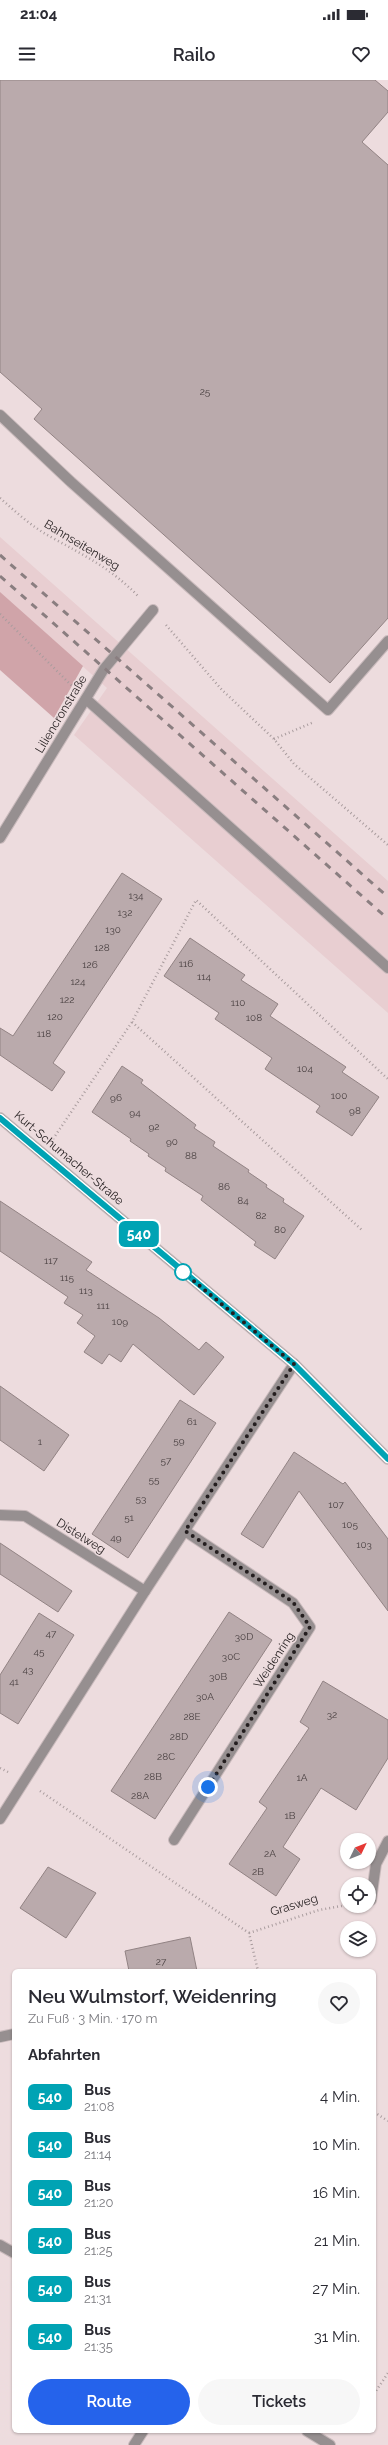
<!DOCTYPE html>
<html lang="de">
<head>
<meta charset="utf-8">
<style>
  :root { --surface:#fff; --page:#f7f7f7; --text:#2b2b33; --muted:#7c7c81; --accent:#2563eb }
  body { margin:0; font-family:Raleway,sans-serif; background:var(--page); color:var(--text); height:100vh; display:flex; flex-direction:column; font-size:15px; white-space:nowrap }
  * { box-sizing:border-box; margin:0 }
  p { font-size:13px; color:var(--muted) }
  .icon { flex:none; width:22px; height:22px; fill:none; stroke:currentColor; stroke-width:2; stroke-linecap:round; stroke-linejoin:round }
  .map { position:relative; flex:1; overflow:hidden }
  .details { position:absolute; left:12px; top:1889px; width:364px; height:464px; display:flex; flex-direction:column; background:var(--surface); border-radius:6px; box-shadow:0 1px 3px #0004 }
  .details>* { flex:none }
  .badge { padding:0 8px; border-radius:6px; font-size:14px; line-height:26px }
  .needle { width:26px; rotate:47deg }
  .controls { position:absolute; left:340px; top:1753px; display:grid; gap:8px }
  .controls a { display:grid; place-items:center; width:36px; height:36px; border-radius:50%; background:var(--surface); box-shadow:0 1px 3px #0004; font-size:20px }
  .you { position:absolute; width:20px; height:20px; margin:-10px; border:3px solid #fff; border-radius:50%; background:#1a73e8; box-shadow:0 0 0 6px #1a73e833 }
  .map>.badge { position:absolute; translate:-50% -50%; box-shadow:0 0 0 2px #fff }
  h2 { padding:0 16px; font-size:15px; line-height:36px }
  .round { display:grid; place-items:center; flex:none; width:42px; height:42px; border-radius:21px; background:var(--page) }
  .head { display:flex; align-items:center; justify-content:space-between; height:68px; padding:0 16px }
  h1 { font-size:19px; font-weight:600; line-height:30px }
  .button { display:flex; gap:8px; margin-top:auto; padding:8px 16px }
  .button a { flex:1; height:46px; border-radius:24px; background:var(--accent); color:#fff; font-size:16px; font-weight:600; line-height:46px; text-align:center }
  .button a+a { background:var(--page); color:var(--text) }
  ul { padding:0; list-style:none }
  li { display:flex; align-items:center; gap:12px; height:48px; padding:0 16px }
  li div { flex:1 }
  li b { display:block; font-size:15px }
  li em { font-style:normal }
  li .badge { min-width:44px; font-weight:700; text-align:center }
  .status { display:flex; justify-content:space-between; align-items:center; height:28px; padding:0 20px; background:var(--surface); direction:ltr }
  .status svg { height:11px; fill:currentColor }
  header { display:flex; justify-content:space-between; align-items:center; height:52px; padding:0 16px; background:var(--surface); font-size:18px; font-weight:600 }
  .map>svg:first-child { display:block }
  .built { fill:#e8ced1 }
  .green { fill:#d0a4a9 }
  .building { fill:#baaaac; stroke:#928384 }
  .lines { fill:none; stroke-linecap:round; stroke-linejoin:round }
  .lane-casing { stroke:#c9babc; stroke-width:12 }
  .street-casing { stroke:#c9babc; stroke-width:12 }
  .path { stroke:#a99c9e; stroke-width:2.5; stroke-dasharray:1 3; stroke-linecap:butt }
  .lane { stroke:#968f90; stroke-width:10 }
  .street { stroke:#968f90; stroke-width:10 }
  .rail { stroke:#8a7e80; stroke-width:3; stroke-dasharray:7 7; stroke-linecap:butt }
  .line-casing { stroke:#fff; stroke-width:9 }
  .line { stroke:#00a3b4; stroke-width:6 }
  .walk { stroke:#241e1f; stroke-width:4; stroke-dasharray:0 7.2 }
  .stop-dot { fill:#fff; stroke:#00a3b4; stroke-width:2 }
  .labels { text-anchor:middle; stroke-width:3; stroke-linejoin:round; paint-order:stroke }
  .number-label { font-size:10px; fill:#4a4142 }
  .street-label { font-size:12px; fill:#241e1f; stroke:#eddcde }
</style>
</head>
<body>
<div class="status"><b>21:04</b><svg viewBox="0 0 49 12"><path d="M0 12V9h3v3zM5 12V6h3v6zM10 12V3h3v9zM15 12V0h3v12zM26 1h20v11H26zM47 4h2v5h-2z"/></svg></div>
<header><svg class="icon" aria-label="menu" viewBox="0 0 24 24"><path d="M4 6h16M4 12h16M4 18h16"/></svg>Railo<svg class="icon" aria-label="heart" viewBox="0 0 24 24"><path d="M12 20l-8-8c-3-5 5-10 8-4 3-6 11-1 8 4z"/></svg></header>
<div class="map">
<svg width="388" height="2365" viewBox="0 0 388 2365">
  <rect width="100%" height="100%" fill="#eddcde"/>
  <polygon class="built" points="0,457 388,801 388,933 74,655 107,608 0,513"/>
  <polygon class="green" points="0,512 83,586 54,638 0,590"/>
  <g class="building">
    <polygon points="0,0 375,0 388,11 388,32 362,62 388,85 388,538 330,603 34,339 42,329 0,292"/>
    <polygon points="122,793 162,819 53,983 65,992 52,1011 0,975 0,948 13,956"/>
    <polygon points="190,858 245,895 241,900 278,924 270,936 346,987 342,992 379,1017 352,1056 316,1032 320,1026 265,989 272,978 215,939 219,933 164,896"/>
    <polygon points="122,986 143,1000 141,1003 196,1045 194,1048 215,1062 213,1066 249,1090 248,1092 267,1105 266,1107 284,1119 283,1122 304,1136 275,1179 254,1165 256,1162 201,1120 203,1116 165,1091 166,1088 148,1076 149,1074 130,1061 131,1059 92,1032"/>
    <polygon points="0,1121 92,1182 86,1190 159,1238 199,1270 206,1262 224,1277 194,1315 133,1264 121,1282 109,1274 102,1284 84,1272 95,1256 77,1243 83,1235 64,1223 68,1217 0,1171"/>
    <polygon points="0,1306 69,1355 44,1391 0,1360"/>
    <polygon points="180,1320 216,1343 128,1478 92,1454"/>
    <polygon points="294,1372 343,1404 345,1402 388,1459 388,1531 299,1411 263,1468 241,1454"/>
    <polygon points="0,1463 72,1511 58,1532 0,1494"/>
    <polygon points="229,1532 272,1560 155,1739 111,1711"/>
    <polygon points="39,1533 74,1555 18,1644 0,1633 0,1595"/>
    <polygon points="323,1601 388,1640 388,1678 356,1730 321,1708 283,1767 300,1779 276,1816 229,1784 267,1728 259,1722 309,1648 300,1642"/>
    <polygon points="48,1787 96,1813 66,1858 20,1828"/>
    <polygon points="190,1857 197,1891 129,1891 125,1871"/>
  </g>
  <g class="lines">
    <g class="lane-casing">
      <g id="lane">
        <polyline points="0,335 71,402 328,630 388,561"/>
        <polyline points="86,619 388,888"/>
        <polyline points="0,1957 14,1954"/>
      </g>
    </g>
    <g class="street-casing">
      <g id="street">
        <polyline points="0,758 104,589 153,530"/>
        <polyline points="0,1038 294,1284 388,1379"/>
        <polyline points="0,1435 25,1436 145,1511"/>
        <polyline points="0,1739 145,1511 294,1284"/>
        <polyline points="174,1760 310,1547 293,1523 185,1451"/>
        <polyline points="371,1820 376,1784 388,1761"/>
        <polyline points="0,2165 14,2173"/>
        <polyline points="307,2351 330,2365"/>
        <polyline points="134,2365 143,2351"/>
      </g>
    </g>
    <g class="path">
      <path d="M0 418C16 432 32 447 51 457 85 476 111 488 139 517"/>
      <polyline points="0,534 72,606"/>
      <polyline points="166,545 222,610 274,659 294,684 388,765"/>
      <polyline points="274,659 314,642"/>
      <polyline points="132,942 363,1151"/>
      <polyline points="53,1059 132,942 196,820 388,999"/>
      <polyline points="0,1688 8,1692"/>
      <polyline points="40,1711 249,1853 258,1891"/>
      <polyline points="249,1853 319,1830 347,1825"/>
      <polyline points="374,2032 388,2041"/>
      <polyline points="374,2314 388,2293"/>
    </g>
    <use href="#lane" class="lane"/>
    <use href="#street" class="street"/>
    <g class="rail">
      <polyline points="0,475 388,817"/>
      <polyline points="0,496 388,839"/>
    </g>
  </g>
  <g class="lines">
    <g class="line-casing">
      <polyline id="line" points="0,1038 294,1284 388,1379"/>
    </g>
    <use href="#line" class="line"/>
    <polyline class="walk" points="183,1192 294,1284 185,1451 293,1522 310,1547 208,1707"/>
  </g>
  <circle class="stop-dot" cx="183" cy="1192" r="8"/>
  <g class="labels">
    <g class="number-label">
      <text x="205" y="315">25</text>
      <text x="136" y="819">134</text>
      <text x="125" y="836">132</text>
      <text x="113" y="853">130</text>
      <text x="102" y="871">128</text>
      <text x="186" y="887">116</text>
      <text x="90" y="888">126</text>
      <text x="204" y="900">114</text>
      <text x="78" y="905">124</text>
      <text x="67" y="923">122</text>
      <text x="238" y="926">110</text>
      <text x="55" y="940">120</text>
      <text x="254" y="941">108</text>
      <text x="44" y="957">118</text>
      <text x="305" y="992">104</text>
      <text x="339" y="1019">100</text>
      <text x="116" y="1021">96</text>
      <text x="355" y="1034">98</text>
      <text x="135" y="1036">94</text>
      <text x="154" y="1050">92</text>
      <text x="172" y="1065">90</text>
      <text x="191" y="1079">88</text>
      <text x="224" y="1110">86</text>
      <text x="243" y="1124">84</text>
      <text x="261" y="1139">82</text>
      <text x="280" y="1153">80</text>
      <text x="51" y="1184">117</text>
      <text x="67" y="1201">115</text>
      <text x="86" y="1214">113</text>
      <text x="103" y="1229">111</text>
      <text x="120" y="1245">109</text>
      <text x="192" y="1345">61</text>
      <text x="179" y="1364">59</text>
      <text x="40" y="1365">1</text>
      <text x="166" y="1384">57</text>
      <text x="154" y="1403">55</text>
      <text x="141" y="1422">53</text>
      <text x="336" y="1428">107</text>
      <text x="129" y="1441">51</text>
      <text x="350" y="1448">105</text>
      <text x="116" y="1461">49</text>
      <text x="364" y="1468">103</text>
      <text x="51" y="1557">47</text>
      <text x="244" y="1560">30D</text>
      <text x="39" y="1575">45</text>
      <text x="231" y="1580">30C</text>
      <text x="28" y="1593">43</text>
      <text x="218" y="1600">30B</text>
      <text x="14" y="1605">41</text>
      <text x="205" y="1620">30A</text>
      <text x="332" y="1638">32</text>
      <text x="192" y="1640">28E</text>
      <text x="179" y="1660">28D</text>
      <text x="166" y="1680">28C</text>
      <text x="153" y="1700">28B</text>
      <text x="302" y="1701">1A</text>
      <text x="140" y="1719">28A</text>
      <text x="290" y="1739">1B</text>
      <text x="270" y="1777">2A</text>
      <text x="258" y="1795">2B</text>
      <text x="161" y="1885">27</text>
    </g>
    <g class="street-label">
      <text transform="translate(82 465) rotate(31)" y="4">Bahnseitenweg</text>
      <text transform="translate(61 634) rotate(-59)" y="4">Liliencronstraße</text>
      <text transform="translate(69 1078) rotate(40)" y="4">Kurt-Schumacher-Straße</text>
      <text transform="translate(81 1456) rotate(32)" y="4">Distelweg</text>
      <text transform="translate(274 1580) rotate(-57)" y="4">Weidenring</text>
      <text transform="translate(294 1825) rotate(-17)" y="4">Grasweg</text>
    </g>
  </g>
</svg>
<div class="controls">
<a><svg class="needle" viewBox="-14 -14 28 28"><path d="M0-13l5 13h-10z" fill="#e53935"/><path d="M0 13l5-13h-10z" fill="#7c7c81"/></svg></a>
<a><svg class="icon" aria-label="locate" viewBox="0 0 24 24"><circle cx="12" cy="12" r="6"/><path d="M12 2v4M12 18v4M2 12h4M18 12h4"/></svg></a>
<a><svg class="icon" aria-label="layers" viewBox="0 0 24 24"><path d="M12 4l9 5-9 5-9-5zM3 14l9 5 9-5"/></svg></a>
</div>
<div class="you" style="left:208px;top:1707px"></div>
<b class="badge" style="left:139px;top:1154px;background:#00a3b4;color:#fff">540</b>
<section class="details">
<div class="head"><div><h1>Neu Wulmstorf, Weidenring</h1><p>Zu Fuß · 3 Min. · 170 m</p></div><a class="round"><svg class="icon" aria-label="heart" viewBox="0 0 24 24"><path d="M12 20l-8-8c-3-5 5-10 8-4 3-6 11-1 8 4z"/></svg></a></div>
<h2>Abfahrten</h2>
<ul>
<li><span class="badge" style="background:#00a3b4;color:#fff">540</span><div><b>Bus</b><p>21:08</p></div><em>4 Min.</em></li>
<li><span class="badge" style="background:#00a3b4;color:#fff">540</span><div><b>Bus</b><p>21:14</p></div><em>10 Min.</em></li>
<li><span class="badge" style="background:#00a3b4;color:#fff">540</span><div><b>Bus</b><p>21:20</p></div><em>16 Min.</em></li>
<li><span class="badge" style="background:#00a3b4;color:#fff">540</span><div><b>Bus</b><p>21:25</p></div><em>21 Min.</em></li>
<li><span class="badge" style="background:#00a3b4;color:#fff">540</span><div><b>Bus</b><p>21:31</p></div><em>27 Min.</em></li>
<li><span class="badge" style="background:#00a3b4;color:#fff">540</span><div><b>Bus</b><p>21:35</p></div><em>31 Min.</em></li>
</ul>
<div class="button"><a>Route</a><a>Tickets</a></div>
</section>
</div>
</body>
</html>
